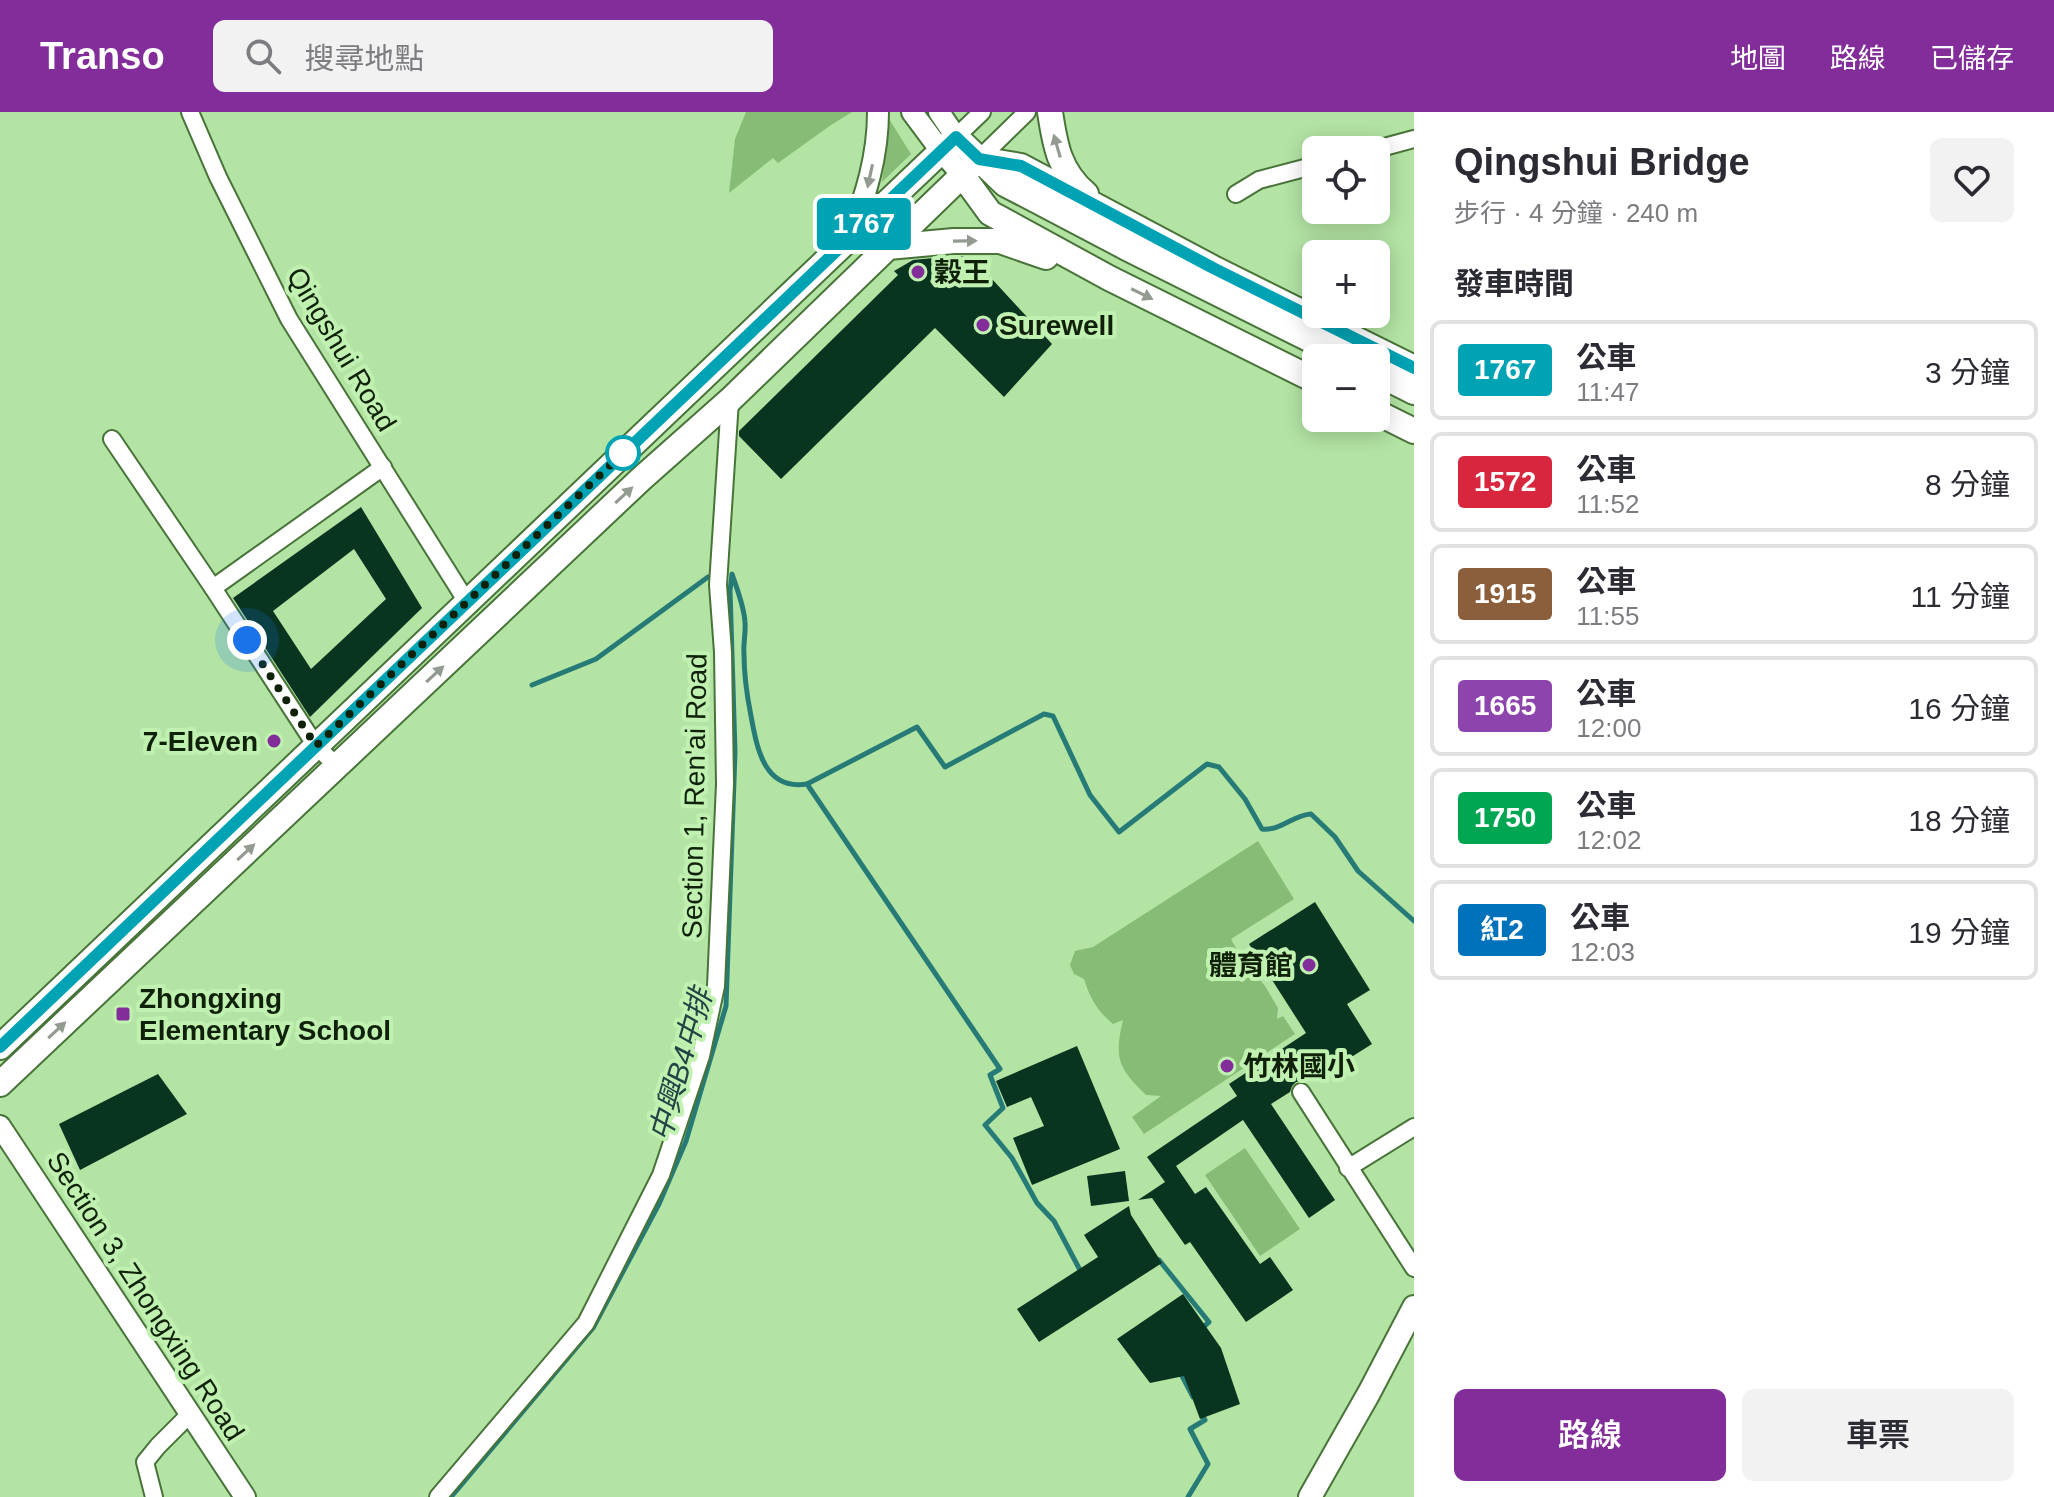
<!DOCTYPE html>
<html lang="zh-TW">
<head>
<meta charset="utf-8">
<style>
  :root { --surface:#fff; --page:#f2f2f3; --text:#2b2b33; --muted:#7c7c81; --line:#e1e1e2; --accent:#832d9a }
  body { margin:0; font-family:Arial,"Noto Sans TC",sans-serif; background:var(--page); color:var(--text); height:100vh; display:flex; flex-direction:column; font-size:30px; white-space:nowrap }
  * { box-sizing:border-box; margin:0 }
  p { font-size:26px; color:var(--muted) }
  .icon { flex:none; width:44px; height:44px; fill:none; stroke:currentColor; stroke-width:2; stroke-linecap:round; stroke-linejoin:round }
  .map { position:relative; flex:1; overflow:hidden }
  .details { display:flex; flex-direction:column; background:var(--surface); width:640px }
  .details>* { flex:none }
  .badge { padding:0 16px; border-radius:6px; font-size:28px; line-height:52px }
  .buttons { position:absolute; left:1302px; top:24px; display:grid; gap:16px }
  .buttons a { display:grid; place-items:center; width:88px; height:88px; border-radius:12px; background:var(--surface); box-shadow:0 4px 20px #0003; font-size:40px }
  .you { position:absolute; width:40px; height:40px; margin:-20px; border:6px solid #fff; border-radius:50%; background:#1a73e8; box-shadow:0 0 0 12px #1a73e833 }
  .map>.badge { position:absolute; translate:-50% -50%; box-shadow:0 0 0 4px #fff }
  h2 { padding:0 40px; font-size:30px; line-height:72px }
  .round { display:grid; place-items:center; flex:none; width:84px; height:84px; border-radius:12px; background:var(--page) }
  .headline { display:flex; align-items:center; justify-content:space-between; height:136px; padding:0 40px }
  h1 { font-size:38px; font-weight:600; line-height:60px }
  .action { display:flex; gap:16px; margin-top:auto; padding:16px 40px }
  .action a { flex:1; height:92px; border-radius:12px; background:var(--accent); color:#fff; font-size:32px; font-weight:600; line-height:92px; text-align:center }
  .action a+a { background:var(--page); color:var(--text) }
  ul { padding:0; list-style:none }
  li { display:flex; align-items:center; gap:24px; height:100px; margin:0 16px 12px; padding:0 24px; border:4px solid var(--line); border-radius:12px }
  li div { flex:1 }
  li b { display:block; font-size:30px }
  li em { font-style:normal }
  li .badge { min-width:88px; font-weight:700; text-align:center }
  header { display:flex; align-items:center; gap:48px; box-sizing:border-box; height:112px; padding:0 40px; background:var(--accent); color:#fff }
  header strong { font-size:38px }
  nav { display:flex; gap:44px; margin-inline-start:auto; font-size:28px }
  .search { width:560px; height:72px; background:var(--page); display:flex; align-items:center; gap:20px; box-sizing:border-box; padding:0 28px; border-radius:12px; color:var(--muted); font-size:30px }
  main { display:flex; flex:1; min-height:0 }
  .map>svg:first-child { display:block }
  .green { fill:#87bc76 }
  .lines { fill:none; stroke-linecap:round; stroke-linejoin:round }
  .stream { stroke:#277b77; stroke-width:5 }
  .building { fill:#093420; fill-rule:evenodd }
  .minor-casing { stroke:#487339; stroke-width:20 }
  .tertiary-casing { stroke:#487339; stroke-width:24 }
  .secondary-casing { stroke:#487339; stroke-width:26 }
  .primary-casing { stroke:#487339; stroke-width:28 }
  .minor { stroke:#fff; stroke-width:16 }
  .tertiary { stroke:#fff; stroke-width:20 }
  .secondary { stroke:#fff; stroke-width:22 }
  .primary { stroke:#fff; stroke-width:24 }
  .oneway { fill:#939b90 }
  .line-casing { stroke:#fff; stroke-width:18 }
  .line { stroke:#00a3b4; stroke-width:12 }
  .walk { stroke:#0f2108; stroke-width:8; stroke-dasharray:0 14.4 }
  .poi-dot { fill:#832d9a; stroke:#c0f1b1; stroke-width:3 }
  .stop-dot { fill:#fff; stroke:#00a3b4; stroke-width:4 }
  .labels { text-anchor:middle; stroke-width:8; stroke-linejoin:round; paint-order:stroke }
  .poi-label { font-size:28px; font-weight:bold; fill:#0f2108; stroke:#c0f1b1; text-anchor:start }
  .street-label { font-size:28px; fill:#0f2108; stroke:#c0f1b1 }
  .water-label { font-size:30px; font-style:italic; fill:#234345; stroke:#c0f1b1 }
</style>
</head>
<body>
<header>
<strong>Transo</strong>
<div class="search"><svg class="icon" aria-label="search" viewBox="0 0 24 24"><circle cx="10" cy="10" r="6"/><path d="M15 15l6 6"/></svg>搜尋地點</div>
<nav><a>地圖</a><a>路線</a><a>已儲存</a></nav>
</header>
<main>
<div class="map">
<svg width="1414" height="1385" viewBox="0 0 1414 1385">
  <rect width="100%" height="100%" fill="#b3e4a4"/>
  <g class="green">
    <polygon points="746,0 852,0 831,13 778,51 773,46 729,81 735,27"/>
    <polygon points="889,7 911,42 882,70"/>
    <path d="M1258 729 1294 787 1231 827 1236 836 1228 843 1240 846 1250 855 1265 874 1278 896 1277 907 1283 904 1295 922 1144 1022 1132 1005 1161 984 1146 983C1118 956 1114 946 1123 908L1113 912C1097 899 1090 886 1084 867L1074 862 1070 853 1075 839 1093 835Z"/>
    <polygon points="1245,1036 1300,1117 1260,1144 1205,1063"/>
  </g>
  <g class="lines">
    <g class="stream">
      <path d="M732 462C737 477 744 494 745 510 746 521 743 531 744 542 744 563 747 584 751 604 757 636 764 679 807 672L917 615 945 655 1044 602 1053 604 1090 683 1119 720 1207 652 1219 655 1245 687 1262 717C1281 719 1293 703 1311 702L1335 725 1358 759 1414 809"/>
      <polyline points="532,573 596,547 708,465"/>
      <polyline points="807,672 1000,957 990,963 1003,996 985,1013 1012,1046 1037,1091 1054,1109 1081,1160 1084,1159"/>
      <polyline points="1159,1148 1209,1210 1201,1217"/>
      <polyline points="1179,1258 1193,1285"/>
      <polyline points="451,1385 593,1216 659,1092 686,1029 726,894 735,640 730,478 732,463"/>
      <polyline points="1188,1385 1208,1352 1190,1317 1205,1308 1201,1301"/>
    </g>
  </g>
  <g class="building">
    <polygon points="955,144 968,144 980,154 1052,232 1004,285 935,216 781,367 739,324 739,319 898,163 894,159 913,148"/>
    <path d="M361 395 422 496 310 605 233 486ZM354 437 386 487 311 557 273 499Z"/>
    <polygon points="1315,790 1370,878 1347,892 1372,932 1334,956 1332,953 1305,970 1296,970 1292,974 1290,980 1271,992 1335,1088 1309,1106 1243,1008 1176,1054 1195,1082 1206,1075 1260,1152 1270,1145 1293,1178 1246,1210 1190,1130 1185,1133 1152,1086 1138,1088 1165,1070 1147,1045 1237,984 1229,972 1306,921 1249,832"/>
    <polygon points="1077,934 1120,1037 1032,1073 1013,1026 1044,1014 1031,985 1007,995 996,969"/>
    <polygon points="158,962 187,1002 80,1058 59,1012"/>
    <polygon points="1125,1059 1129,1089 1091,1094 1087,1064"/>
    <polygon points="1129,1094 1131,1103 1162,1151 1039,1230 1017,1197 1098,1145 1084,1123"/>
    <polygon points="1183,1182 1221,1236 1240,1292 1200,1307 1184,1264 1150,1271 1117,1227"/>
  </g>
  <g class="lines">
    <g class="minor-casing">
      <g id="minor">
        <polyline points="190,0 218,65 289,207 467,490"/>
        <polyline points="956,25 982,0"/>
        <polyline points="1373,38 1414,27"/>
        <polyline points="979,47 1027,0"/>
        <polyline points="1236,82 1259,68 1316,53"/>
        <polyline points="112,327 213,476 316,634 337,654"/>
        <polyline points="213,476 383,355"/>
        <polyline points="1301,980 1414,1156"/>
        <polyline points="1348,1056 1414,1015"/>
        <polyline points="154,1385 145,1350 158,1334 190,1302"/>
        <polyline points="438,1385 586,1211 661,1063 701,944 716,874 725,672 723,540 718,473 730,288"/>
      </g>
    </g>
    <g class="tertiary-casing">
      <g id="tertiary">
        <polyline points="912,0 941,39 963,64"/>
        <polyline points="939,0 956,25"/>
        <path d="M850 124C866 83 878 44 878 0"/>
        <polyline points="0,1014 245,1385"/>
      </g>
    </g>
    <g class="secondary-casing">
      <polyline id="secondary" points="1310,1385 1369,1281 1414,1195"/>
    </g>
    <g class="primary-casing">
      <g id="primary">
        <path d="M1050 0C1055 33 1059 59 1086 82"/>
        <polyline points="979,47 1021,54 1215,157 1414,256"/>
        <polyline points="963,64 990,101 1109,166 1316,269"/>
        <polyline points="888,135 954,129 1000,129 1046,145"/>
        <polyline points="1376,261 1414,280"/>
        <polyline points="1376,300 1414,319"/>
        <polyline points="0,935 956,25 1005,72 1127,136 1347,246"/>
        <polyline points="0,972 641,367 730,288 979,47"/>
      </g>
    </g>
    <use href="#minor" class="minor"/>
    <use href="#tertiary" class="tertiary"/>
    <use href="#secondary" class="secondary"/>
    <use href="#primary" class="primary"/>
  </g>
  <defs><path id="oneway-solid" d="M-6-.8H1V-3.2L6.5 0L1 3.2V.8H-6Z" transform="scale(2)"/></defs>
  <g class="oneway">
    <use href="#oneway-solid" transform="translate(1057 34) rotate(-106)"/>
    <use href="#oneway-solid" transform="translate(870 64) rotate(102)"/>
    <use href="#oneway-solid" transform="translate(965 129) rotate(-1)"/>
    <use href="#oneway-solid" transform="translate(1142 182) rotate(26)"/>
    <use href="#oneway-solid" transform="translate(624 383) rotate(-43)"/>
    <use href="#oneway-solid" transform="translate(435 562) rotate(-43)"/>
    <use href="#oneway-solid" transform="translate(246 740) rotate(-43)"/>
    <use href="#oneway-solid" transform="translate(57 918) rotate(-43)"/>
  </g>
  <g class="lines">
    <g class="line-casing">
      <polyline id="line" points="0,935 956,25 979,47 1021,54 1215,157 1414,256"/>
    </g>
    <use href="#line" class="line"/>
    <polyline class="walk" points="247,528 316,634 623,341"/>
  </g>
  <g class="poi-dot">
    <circle cx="918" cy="160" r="8"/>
    <circle cx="983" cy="213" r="8"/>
    <circle cx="274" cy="629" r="8"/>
    <circle cx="1309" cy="853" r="8"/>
    <rect x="115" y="894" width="16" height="16" rx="4"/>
    <circle cx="1227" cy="954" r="8"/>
  </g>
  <circle class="stop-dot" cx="623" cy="341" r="16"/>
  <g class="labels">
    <g class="poi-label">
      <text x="934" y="170">穀王</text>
      <text x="999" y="223">Surewell</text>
      <text x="258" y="639" text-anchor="end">7-Eleven</text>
      <text x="1293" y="863" text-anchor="end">體育館</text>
      <text x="139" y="896">Zhongxing<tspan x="139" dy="32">Elementary School</tspan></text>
      <text x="1243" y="964">竹林國小</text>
    </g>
    <g class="street-label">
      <text transform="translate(342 237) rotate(59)" y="10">Qingshui Road</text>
      <text transform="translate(694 684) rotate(-89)" y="10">Section 1, Ren'ai Road</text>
      <text transform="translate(146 1184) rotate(57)" y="10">Section 3, Zhongxing Road</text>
    </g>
    <g class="water-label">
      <text transform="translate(681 953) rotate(-74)" y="10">中興B4中排</text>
    </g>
  </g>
</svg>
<div class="buttons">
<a><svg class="icon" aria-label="locate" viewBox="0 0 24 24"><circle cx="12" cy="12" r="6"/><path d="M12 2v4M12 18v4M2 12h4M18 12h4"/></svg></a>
<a>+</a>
<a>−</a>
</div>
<div class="you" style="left:247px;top:528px"></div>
<b class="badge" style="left:864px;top:112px;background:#00a3b4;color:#fff">1767</b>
</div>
<section class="details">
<div class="headline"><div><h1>Qingshui Bridge</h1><p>步行 · 4 分鐘 · 240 m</p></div><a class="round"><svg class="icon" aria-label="heart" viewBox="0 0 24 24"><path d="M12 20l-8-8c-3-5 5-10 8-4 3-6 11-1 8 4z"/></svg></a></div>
<h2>發車時間</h2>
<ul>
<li><span class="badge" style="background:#00a3b4;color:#fff">1767</span><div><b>公車</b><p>11:47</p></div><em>3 分鐘</em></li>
<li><span class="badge" style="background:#d7263d;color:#fff">1572</span><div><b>公車</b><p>11:52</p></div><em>8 分鐘</em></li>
<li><span class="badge" style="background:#8b5e3c;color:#fff">1915</span><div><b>公車</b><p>11:55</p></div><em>11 分鐘</em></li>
<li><span class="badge" style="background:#8e44ad;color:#fff">1665</span><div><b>公車</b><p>12:00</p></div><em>16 分鐘</em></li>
<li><span class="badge" style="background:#00a651;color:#fff">1750</span><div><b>公車</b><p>12:02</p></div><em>18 分鐘</em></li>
<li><span class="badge" style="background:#0072bc;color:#fff">紅2</span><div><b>公車</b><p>12:03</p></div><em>19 分鐘</em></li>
</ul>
<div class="action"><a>路線</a><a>車票</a></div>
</section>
</main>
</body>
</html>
